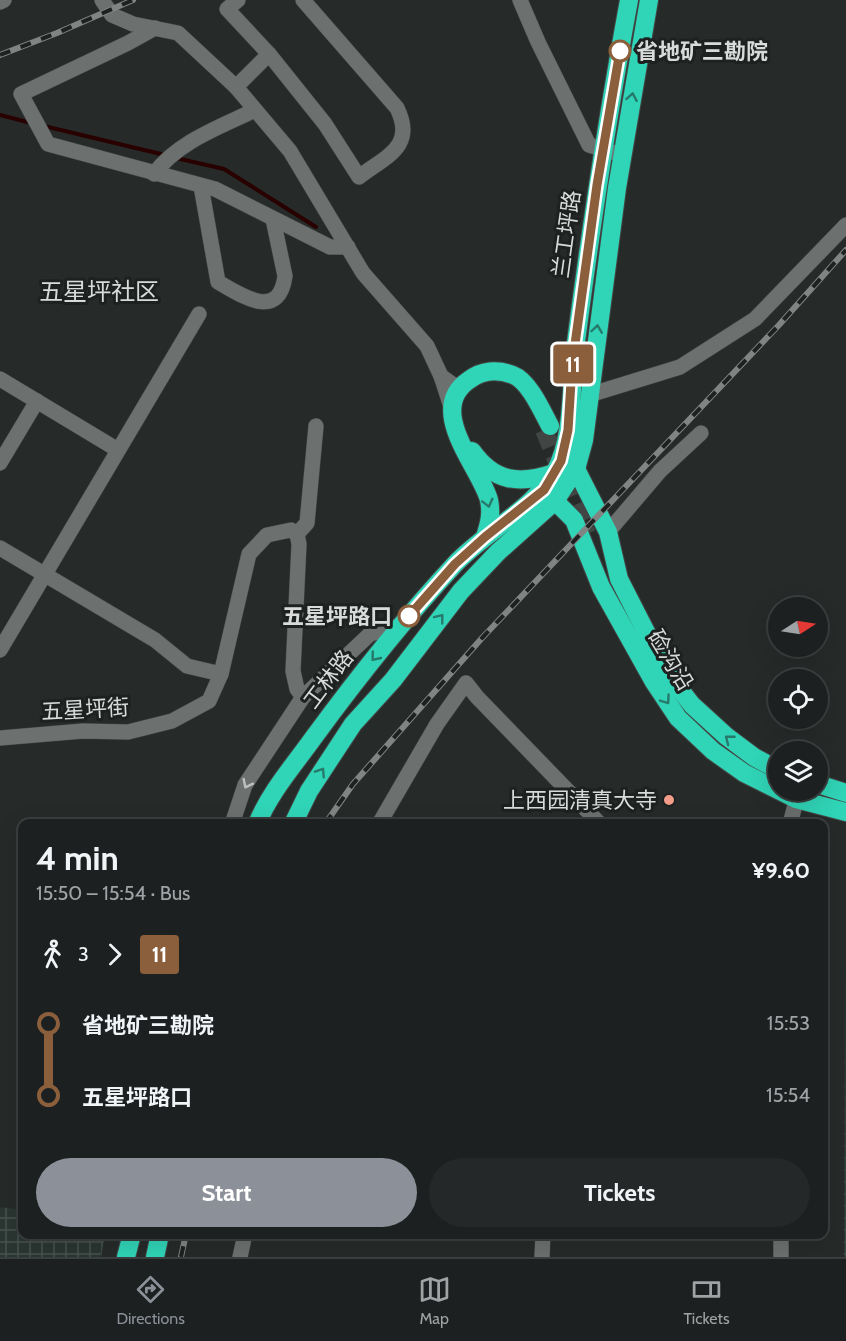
<!DOCTYPE html>
<html lang="en">
<head>
<meta charset="utf-8">
<style>
  :root { --surface:#1c2020; --page:#252829; --text:#f1f3f6; --muted:#a0a3a5; --line:#3a3e3e; --accent:#8c9099 }
  body { margin:0; font-family:Cabin,"Noto Sans SC",sans-serif; background:var(--page); color:var(--text); height:100vh; display:flex; flex-direction:column; font-size:22px; white-space:nowrap }
  * { box-sizing:border-box; margin:0 }
  p { font-size:20px; color:var(--muted) }
  .icon { flex:none; width:33px; height:33px; fill:none; stroke:currentColor; stroke-width:2; stroke-linecap:round; stroke-linejoin:round }
  .map { position:relative; flex:1; overflow:hidden }
  .details { position:absolute; left:18px; top:819px; width:810px; height:420px; display:flex; flex-direction:column; background:var(--surface); border-radius:12px; box-shadow:0 6px 24px #0002,0 0 0 2px var(--line) }
  .details>* { flex:none }
  .badge { padding:0 12px; border-radius:4px; font-size:21px; line-height:39px }
  .needle { width:39px; rotate:78deg }
  .tools { position:absolute; left:768px; top:597px; display:grid; gap:12px }
  .tools a { display:grid; place-items:center; width:60px; height:60px; border-radius:50%; background:var(--surface); box-shadow:0 6px 24px #0002,0 0 0 2px var(--line); font-size:30px }
  .map>.badge { position:absolute; translate:-50% -50%; box-shadow:0 0 0 3px #fff }
  .legs { display:flex; align-items:center; gap:9px; height:66px; padding:0 18px; font-size:20px }
  .legs p { margin-inline-start:auto }
  .summary { display:flex; align-items:center; justify-content:space-between; height:102px; padding:0 18px }
  h1 { font-size:33px; font-weight:700; line-height:45px }
  .button { display:flex; gap:12px; margin-top:auto; padding:12px 18px }
  .button a { flex:1; height:69px; border-radius:36px; background:var(--accent); color:#fff; font-size:24px; font-weight:700; line-height:69px; text-align:center }
  .button a+a { background:var(--page); color:var(--text) }
  ul { padding:0 18px; list-style:none }
  li { display:flex; align-items:center; gap:21px; height:72px; font-size:22px }
  li i { display:grid; place-items:center; width:9px; height:100%; margin:0 8px; background:currentColor }
  li i::after { content:''; width:15px; height:15px; margin:-8px; border:4px solid; border-radius:50%; background:var(--surface) }
  li p { margin-inline-start:auto }
  li:first-child i { background:linear-gradient(#0000 50%,currentColor 0) }
  li:last-child i { background:linear-gradient(currentColor 50%,#0000 0) }
  .tab-bar { display:flex; justify-content:space-around; align-items:center; height:84px; border-top:2px solid var(--line); background:var(--surface); font-size:16px; color:var(--muted) }
  .tab-bar a { display:grid; justify-items:center; gap:3px }
  .tab-bar .active { color:var(--accent) }
  .map>svg:first-child { display:block }
  .industrial { fill:url(#industrial-grid) }
  .lines { fill:none; stroke-linecap:round; stroke-linejoin:round }
  .stream { stroke:#280000; stroke-width:4 }
  .highway-tunnel { stroke:#414544; stroke-width:18; stroke-dasharray:18 9; stroke-linecap:butt }
  .minor-casing { stroke:#434746; stroke-width:16 }
  .highway-casing { stroke:#434746; stroke-width:20 }
  .minor { stroke:#6c7170; stroke-width:15 }
  .highway { stroke:#30d4b7; stroke-width:18 }
  .rail-casing { stroke:#808483; stroke-width:6 }
  .rail { stroke:#1d2120; stroke-width:4; stroke-dasharray:11; stroke-linecap:butt }
  .oneway { stroke:#267a6c }
  .oneway2 { stroke:#bdc0c0 }
  .line-1-casing { stroke:#fff; stroke-width:14 }
  .line-1 { stroke:#8b5e3c; stroke-width:9 }
  .stop-1-dot { fill:#fff; stroke:#8b5e3c; stroke-width:3 }
  .poi-dot { fill:#f49d8b; stroke:#1d2120; stroke-width:2 }
  .labels { text-anchor:middle; stroke-width:6; stroke-linejoin:round; paint-order:stroke }
  .stop-label { font-size:22px; font-weight:bold; fill:#d8dbda; stroke:#1d2120; text-anchor:start }
  .street-label { font-size:22px; fill:#d8dbda; stroke:#1d2120 }
  .poi-label { font-size:22px; fill:#d8dbda; stroke:#1d2120; text-anchor:end }
  .neighbourhood-label { font-size:24px; fill:#d8dbda; stroke:#1d2120 }
</style>
</head>
<body>
<div class="map">
<svg width="846" height="1257" viewBox="0 0 846 1257">
  <defs>
    <pattern id="industrial-grid" width="8" height="8" patternUnits="userSpaceOnUse" patternTransform="scale(1.5)"><rect width="8" height="8" fill="#2a3632"/><path d="M0 4h8M4 0v8" fill="none" stroke="#48524f"/></pattern>
  </defs>
  <rect width="100%" height="100%" fill="#262b2a"/>
  <g class="industrial">
    <polygon points="845,954 846,1257 844,1257"/>
    <polygon points="0,1207 22,1210 22,1234 105,1235 101,1257 0,1257"/>
  </g>
  <g class="lines">
    <g class="stream">
      <polyline points="0,115 31,123"/>
      <polyline points="44,126 165,155"/>
      <polyline points="176,158 224,169 316,227"/>
    </g>
    <polyline class="highway-tunnel" points="544,430 587,534"/>
    <g class="minor-casing">
      <g id="minor">
        <polyline points="102,0 112,15 133,24 178,33 236,87 290,151 363,273 427,346 441,376"/>
        <path d="M238 0 227 9 269 54 325 124 359 177C386 156 416 147 397 108L303 0"/>
        <polyline points="520,0 538,42 589,145 622,155"/>
        <polyline points="0,2 4,0"/>
        <polyline points="155,28 128,43 21,94 48,144 215,189 330,247 348,247"/>
        <polyline points="236,87 269,54"/>
        <path d="M154 174C177 142 220 127 255 110"/>
        <path d="M201 186 218 282C241 295 279 322 285 276L273 219"/>
        <polyline points="0,379 118,450"/>
        <polyline points="589,395 680,367 755,319 846,225"/>
        <polyline points="453,413 441,376 455,386 464,383"/>
        <polyline points="0,463 37,401"/>
        <polyline points="608,532 660,471 701,433"/>
        <polyline points="297,534 299,544 293,671 297,689 303,697"/>
        <polyline points="297,534 307,523 316,426"/>
        <polyline points="0,548 155,640 187,666 221,674"/>
        <polyline points="0,650 199,314"/>
        <polyline points="0,738 83,731 128,732 172,721 209,701 221,674 249,554 267,535 291,530 297,534"/>
        <polyline points="232,824 245,785 303,697 370,634 399,626"/>
        <polyline points="379,824 437,724 466,683 477,697 600,824"/>
        <polyline points="790,824 799,790"/>
        <polyline points="240,1257 245,1234"/>
        <polyline points="542,1257 543,1234"/>
        <polyline points="781,1257 781,1234"/>
      </g>
    </g>
    <g class="highway-casing">
      <g id="highway">
        <path d="M472 451C494 482 519 485 554 473"/>
        <polyline points="576,469 608,532 619,579 667,673 692,705 726,736 754,757 778,770"/>
        <polyline points="555,501 574,520 601,587 654,682 678,718 713,751 744,773 796,799 846,812"/>
        <path d="M485 537C489 524 492 514 489 500 480 467 425 410 469 380 482 370 498 369 513 375 529 381 542 411 550 426"/>
        <polyline points="818,784 846,793"/>
        <path d="M257 824C270 792 294 765 314 737 358 677 404 619 455 564 483 534 536 506 555 472 575 436 570 382 576 342 591 227 608 114 629 0"/>
        <polyline points="293,824 309,791 353,724 393,680 461,591 498,552 555,501 576,469 584,440 617,188 649,0"/>
        <polyline points="126,1257 132,1234"/>
        <polyline points="155,1257 160,1234"/>
      </g>
    </g>
    <use href="#minor" class="minor"/>
    <use href="#highway" class="highway"/>
    <g class="rail-casing">
      <g id="rail">
        <polyline points="0,55 57,33 133,0"/>
        <polyline points="325,824 353,784 482,638 779,325 846,250"/>
        <polyline points="181,1257 186,1234"/>
      </g>
    </g>
    <use href="#rail" class="rail"/>
  </g>
  <defs><path id="oneway-chevron" d="M-2-3.5L2.5 0L-2 3.5" fill="none" stroke-width="1.6" stroke-linecap="round" stroke-linejoin="round" transform="scale(1.5)"/></defs>
  <g class="oneway">
    <use href="#oneway-chevron" transform="translate(632 97) rotate(-80)"/>
    <use href="#oneway-chevron" transform="translate(597 329) rotate(-82)"/>
    <use href="#oneway-chevron" transform="translate(488 503) rotate(76)"/>
    <use href="#oneway-chevron" transform="translate(440 618) rotate(-52)"/>
    <use href="#oneway-chevron" transform="translate(375 657) rotate(129)"/>
    <use href="#oneway-chevron" transform="translate(666 700) rotate(55)"/>
    <use href="#oneway-chevron" transform="translate(729 739) rotate(-142)"/>
    <use href="#oneway-chevron" transform="translate(321 772) rotate(-57)"/>
  </g>
  <use class="oneway2" href="#oneway-chevron" transform="translate(247 784) rotate(117)"/>
  <g class="lines">
    <g class="line-1-casing">
      <polyline id="line-1" points="409,616 455,564 485,537 544,490 561,461 568,430 572,366 597,185 620,51"/>
    </g>
    <use href="#line-1" class="line-1"/>
  </g>
  <g class="stop-1-dot">
    <circle cx="620" cy="51" r="10"/>
    <circle cx="409" cy="616" r="10"/>
  </g>
  <circle class="poi-dot" cx="669" cy="800" r="6"/>
  <g class="labels">
    <g class="stop-label">
      <text x="636" y="59">省地矿三勘院</text>
      <text x="392" y="624" text-anchor="end">五星坪路口</text>
    </g>
    <g class="street-label">
      <text transform="translate(566 234) rotate(-82)" y="8">兰工坪路</text>
      <text transform="translate(671 660) rotate(59)" y="8">硷沟沿</text>
      <text transform="translate(328 679) rotate(-53)" y="8">工林路</text>
      <text transform="translate(85 709) rotate(-3)" y="8">五星坪街</text>
    </g>
    <g class="poi-label">
      <text x="657" y="808">上西园清真大寺</text>
    </g>
    <g class="neighbourhood-label">
      <text x="99" y="300">五星坪社区</text>
    </g>
  </g>
</svg>
<div class="tools">
<a><svg class="needle" viewBox="-14 -14 28 28"><path d="M0-13l5 13h-10z" fill="#e53935"/><path d="M0 13l5-13h-10z" fill="#a0a3a5"/></svg></a>
<a><svg class="icon" aria-label="locate" viewBox="0 0 24 24"><circle cx="12" cy="12" r="6"/><path d="M12 2v4M12 18v4M2 12h4M18 12h4"/></svg></a>
<a><svg class="icon" aria-label="layers" viewBox="0 0 24 24"><path d="M12 4l9 5-9 5-9-5zM3 14l9 5 9-5"/></svg></a>
</div>
<b class="badge" style="left:573px;top:364px;background:#8b5e3c;color:#fff">11</b>
<section class="details">
<div class="summary"><div><h1>4 min</h1><p>15:50 – 15:54 · Bus</p></div><b>¥9.60</b></div>
<div class="legs"><svg class="icon" aria-label="walk" viewBox="0 0 24 24"><circle cx="13" cy="4" r="2"/><path d="M13 8l-2 6 4 7M11 14l-3 7M7 12l3-4h3l4 4"/></svg>3<svg class="icon" aria-label="forward" viewBox="0 0 24 24"><path d="M9 5l7 7-7 7"/></svg><b class="badge" style="background:#8b5e3c;color:#fff">11</b></div>
<ul>
<li><i style="color:#8b5e3c"></i><b>省地矿三勘院</b><p>15:53</p></li>
<li><i style="color:#8b5e3c"></i><b>五星坪路口</b><p>15:54</p></li>
</ul>
<div class="button"><a>Start</a><a>Tickets</a></div>
</section>
</div>
<nav class="tab-bar">
<a class="active"><svg class="icon" aria-label="directions" viewBox="0 0 24 24"><path d="M12 3l9 9-9 9-9-9zM9 14v-3h6M13 9l2 2-2 2"/></svg>Directions</a>
<a><svg class="icon" aria-label="map" viewBox="0 0 24 24"><path d="M3 6l6-2 6 2 6-2v14l-6 2-6-2-6 2zM9 4v14M15 6v14"/></svg>Map</a>
<a><svg class="icon" aria-label="tickets" viewBox="0 0 24 24"><path d="M3 7h18v10H3zM15 7v10"/></svg>Tickets</a>
</nav>
</body>
</html>
